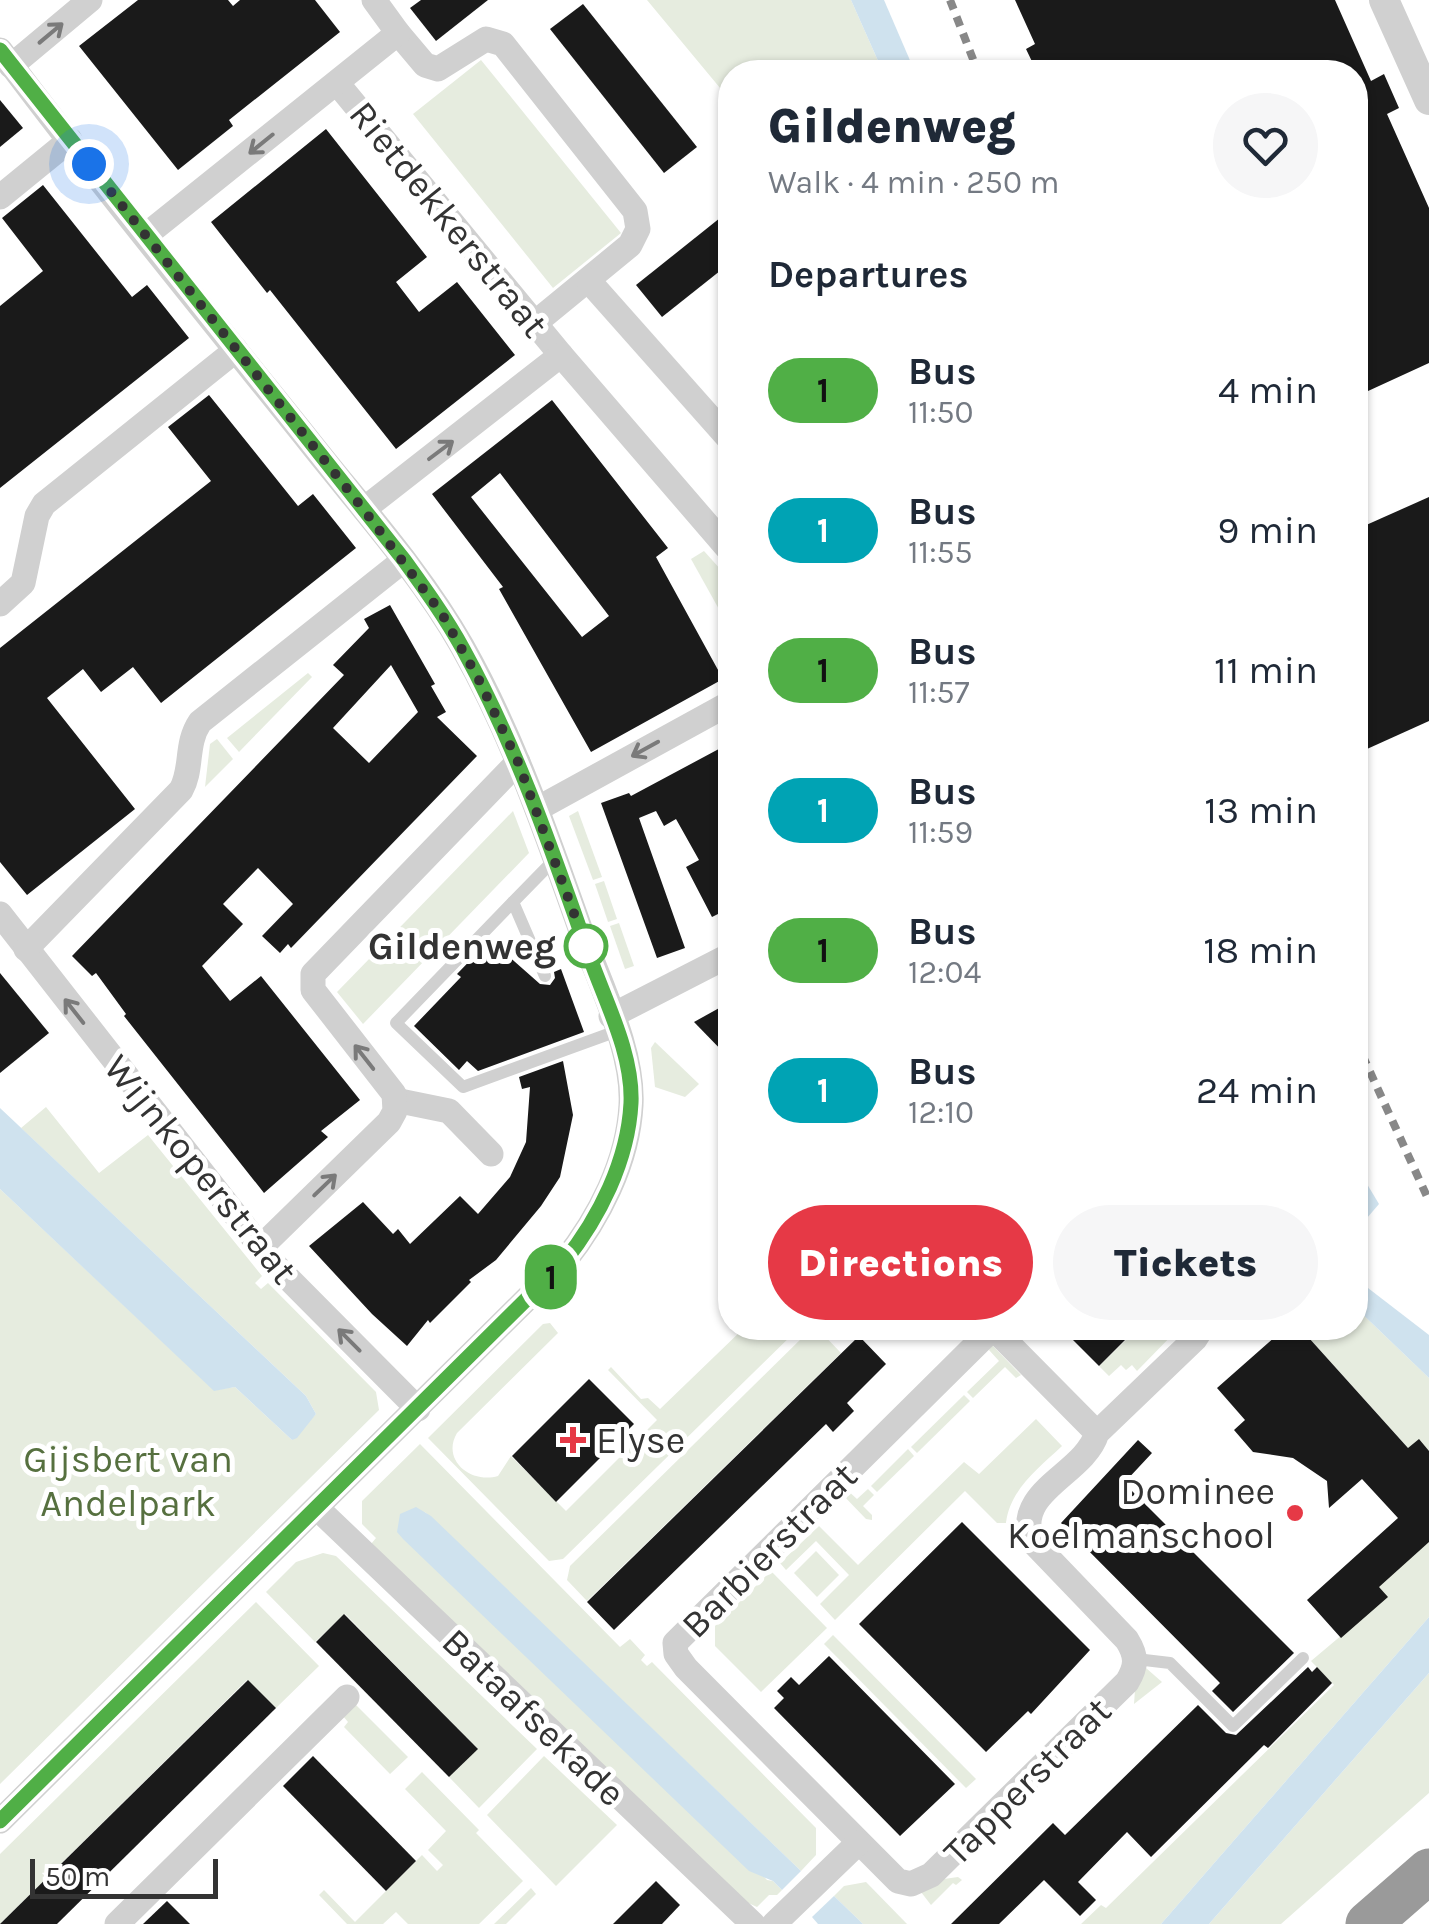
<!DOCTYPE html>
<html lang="en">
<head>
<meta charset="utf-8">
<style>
  :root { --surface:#fff; --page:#f6f6f7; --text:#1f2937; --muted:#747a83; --accent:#e63946 }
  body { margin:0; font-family:Karla,sans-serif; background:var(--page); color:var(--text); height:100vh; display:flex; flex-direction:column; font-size:38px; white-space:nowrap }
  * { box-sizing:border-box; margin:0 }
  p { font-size:32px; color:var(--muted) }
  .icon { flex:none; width:55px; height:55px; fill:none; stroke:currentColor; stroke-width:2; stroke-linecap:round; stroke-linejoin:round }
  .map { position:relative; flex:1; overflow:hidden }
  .sheet { position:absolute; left:718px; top:60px; width:650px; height:1280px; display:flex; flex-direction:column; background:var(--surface); border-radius:40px; box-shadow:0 2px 8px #0004 }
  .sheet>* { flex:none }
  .badge { padding:0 20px; border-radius:32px; font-size:35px; line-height:65px }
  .scale { position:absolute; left:30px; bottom:25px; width:188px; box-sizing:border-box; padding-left:10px; border:5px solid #333; border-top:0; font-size:28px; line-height:35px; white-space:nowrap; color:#333; -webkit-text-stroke:8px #fff; paint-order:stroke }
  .you { position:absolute; width:50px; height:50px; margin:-25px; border:8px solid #fff; border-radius:50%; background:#1a73e8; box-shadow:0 0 0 15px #1a73e833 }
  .map>.badge { position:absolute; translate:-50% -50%; box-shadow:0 0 0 5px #fff }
  h2 { padding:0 50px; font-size:38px; line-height:90px }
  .round { display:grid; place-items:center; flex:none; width:105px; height:105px; border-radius:52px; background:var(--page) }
  .headline { display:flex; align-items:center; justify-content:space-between; height:170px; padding:0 50px }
  h1 { font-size:48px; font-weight:800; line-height:75px }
  .button { display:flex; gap:20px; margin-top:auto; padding:20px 50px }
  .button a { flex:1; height:115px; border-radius:60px; background:var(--accent); color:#fff; font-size:40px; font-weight:800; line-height:115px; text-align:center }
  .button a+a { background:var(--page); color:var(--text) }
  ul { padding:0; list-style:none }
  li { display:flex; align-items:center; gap:30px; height:140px; padding:0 50px }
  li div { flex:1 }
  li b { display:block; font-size:38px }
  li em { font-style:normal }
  li .badge { min-width:110px; font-weight:700; text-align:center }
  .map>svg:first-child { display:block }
  .green { fill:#e6ecdf }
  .water { fill:#cfe2ee }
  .building { fill:#1a1a1a; fill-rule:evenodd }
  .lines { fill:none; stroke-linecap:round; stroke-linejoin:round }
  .service { stroke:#d0d0d0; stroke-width:12 }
  .minor { stroke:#d0d0d0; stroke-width:25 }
  .tertiary { stroke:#d0d0d0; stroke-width:30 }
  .motorway { stroke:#9a9a9a; stroke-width:45 }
  .rail { stroke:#888; stroke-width:8; stroke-dasharray:10 8; stroke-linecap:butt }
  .oneway { stroke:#7a7a7a }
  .line-casing { stroke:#fff; stroke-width:22 }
  .line { stroke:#50af46; stroke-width:15 }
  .walk { stroke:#333; stroke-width:10; stroke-dasharray:0 18 }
  .stop-dot { fill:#fff; stroke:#50af46; stroke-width:5 }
  .poi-dot { fill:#e63946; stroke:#fff; stroke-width:4 }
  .labels { text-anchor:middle; stroke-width:10; stroke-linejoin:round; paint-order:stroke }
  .street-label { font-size:38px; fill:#333; stroke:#fff }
  .stop-label { font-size:38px; font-weight:bold; fill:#333; stroke:#fff; text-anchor:end }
  .poi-label { font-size:38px; fill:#333; stroke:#fff; text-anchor:start }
  .park-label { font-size:38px; fill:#56703f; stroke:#fff }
</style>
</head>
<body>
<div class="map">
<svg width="1429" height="1924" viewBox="0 0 1429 1924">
  <rect width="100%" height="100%" fill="#fff"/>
  <g class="green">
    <polygon points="647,0 851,0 883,72 730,72 730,100"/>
    <polygon points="481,60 621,233 553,288 413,114"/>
    <polygon points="704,551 730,580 730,629 691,559"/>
    <polygon points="308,673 312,677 239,752 227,738"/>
    <polygon points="217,739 233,759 205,787 210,744"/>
    <polygon points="513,811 529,853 363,1024 337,992"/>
    <polygon points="578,811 602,877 593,880 569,816"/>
    <polygon points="604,881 617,919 608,922 595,884"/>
    <polygon points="619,923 634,966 625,969 610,926"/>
    <polygon points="655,1042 699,1084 685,1097 655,1087 651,1048"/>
    <polygon points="46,1107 99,1173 148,1135 262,1276 255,1283 261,1289 268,1283 376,1392 379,1410 0,1784 0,1189 214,1390 235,1387 292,1440 316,1414 306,1396 21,1128"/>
    <polygon points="1355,1307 1429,1378 1429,1451 1408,1448 1300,1328 1355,1328"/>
    <path d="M550 1323 558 1333 457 1433C441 1460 471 1484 498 1476L511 1456 566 1511 657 1420 608 1370 611 1367 641 1399 648 1398 660 1409 744 1328H799L563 1559 549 1561 428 1438 543 1324Z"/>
    <polygon points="1116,1328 1179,1328 1137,1371 1132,1365 1126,1370 1121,1365 1109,1376 1099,1366 1127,1339"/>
    <polygon points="820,1331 841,1353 587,1601 567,1580 570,1566 808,1332"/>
    <polygon points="992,1345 1021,1375 1016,1378 1005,1367 973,1398 967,1392 999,1361 989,1350"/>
    <polygon points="964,1395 970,1401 917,1453 911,1447"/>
    <path d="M1036 1419 1062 1446C1039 1468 1010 1489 1006 1523H997L965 1491 835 1620 820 1604 849 1575 816 1541 786 1570 780 1563 819 1526 858 1565 964 1462 979 1474Z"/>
    <polygon points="420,1444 620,1647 630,1639 645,1655 641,1660 647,1666 652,1662 816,1828 816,1855 801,1871 424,1511 767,1880 773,1881 782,1890 777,1895 769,1895 757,1907 744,1901 371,1544 376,1538 362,1524 362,1501"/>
    <polygon points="908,1449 914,1456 877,1492 871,1486"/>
    <polygon points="846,1489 857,1499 868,1489 874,1495 863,1506 872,1515 872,1520 866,1519 841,1493"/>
    <polygon points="1429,1541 1429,1617 1161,1924 1081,1924 1101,1905 1106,1908 1334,1685 1311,1661 1387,1597 1378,1586"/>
    <polygon points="816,1551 839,1575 817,1597 794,1573"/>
    <polygon points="323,1553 336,1556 537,1749 479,1808 449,1777 477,1748 345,1614 315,1642 266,1592 296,1562"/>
    <polygon points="771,1571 827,1628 761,1692 715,1646 715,1626"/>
    <polygon points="256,1602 319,1666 276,1708 247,1680 0,1924 0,1854"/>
    <polygon points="833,1635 976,1779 966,1788 824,1644"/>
    <polygon points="1146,1668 1162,1682 1134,1704 1135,1690"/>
    <polygon points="1429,1673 1429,1793 1281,1924 1209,1924"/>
    <polygon points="355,1704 408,1757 390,1774 344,1727 348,1722 343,1716"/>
    <polygon points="544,1756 617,1825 556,1886 487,1815"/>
    <polygon points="422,1772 479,1830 476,1833 523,1881 479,1924 408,1924 396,1912 383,1924 347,1924 319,1895 324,1890 355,1922 422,1855 437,1871 443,1865 428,1850 446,1831 405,1789"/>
    <polygon points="958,1877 962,1880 956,1885 953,1883 931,1905 921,1892 944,1879"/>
    <polygon points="866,1882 907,1924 863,1924 834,1896 844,1886"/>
    <polygon points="531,1888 536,1894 506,1924 494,1924"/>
  </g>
  <g class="water">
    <polygon points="851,0 884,0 915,72 883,72"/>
    <polygon points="0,1108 306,1396 316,1414 297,1438 292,1440 235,1387 214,1391 0,1189"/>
    <polygon points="1355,1164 1379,1204 1355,1232"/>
    <polygon points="1355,1278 1429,1335 1429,1378 1355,1307"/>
    <polygon points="416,1507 431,1516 801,1871 782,1890 773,1881 749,1871 403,1539 397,1532 400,1514"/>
    <polygon points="1429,1617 1429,1673 1209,1924 1161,1924"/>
    <polygon points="834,1896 863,1924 818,1924 812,1917"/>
  </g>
  <g class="building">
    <polygon points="138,0 228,0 233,6 240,0 315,0 340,32 229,120 233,126 178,170 79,46"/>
    <polygon points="421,0 488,0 436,41 410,8"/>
    <polygon points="1015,0 1335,0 1371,81 1384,74 1399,108 1387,114 1429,208 1429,363 1355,397 1355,72 1037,72 1026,49 1035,44"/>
    <polygon points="583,4 697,147 664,173 550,29"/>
    <polygon points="0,100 23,128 0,147"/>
    <polygon points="326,129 427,257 396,282 419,312 457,282 515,355 396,449 270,290 267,293 211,222"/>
    <polygon points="43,185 132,297 147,285 189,338 0,488 0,306 43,271 2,218"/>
    <polygon points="730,210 730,263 662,317 636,285"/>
    <polygon points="209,395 298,506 313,494 356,548 161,703 133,667 101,692 83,669 47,698 135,809 27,895 0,862 0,648 211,481 168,427"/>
    <path d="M552 400 668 548 656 557 723 679 591 752 499 589 503 587 432 494ZM500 473 609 616 582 637 471 497Z"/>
    <polygon points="1429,497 1429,721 1367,749 1355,721 1355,530"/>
    <path d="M390 605 435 684 431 686 446 712 437 717 477 756 291 948 288 944 280 953 262 936 293 904 258 868 223 904 243 924 202 966 230 1001 261 976 360 1100 321 1131 328 1137 264 1193 124 1016 126 1014 96 973 92 976 72 956 344 675 333 665 369 628 364 619ZM391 665 418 712 369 763 333 728Z"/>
    <polygon points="730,743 730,908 712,917 686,867 699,860 676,819 664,826 656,811 639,818 685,948 657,958 601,803 629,793 631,796"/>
    <polygon points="490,940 540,984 550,985 555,978 554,972 561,969 584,1032 478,1071 467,1061 459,1070 414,1026 461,977 457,974"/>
    <polygon points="0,973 49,1033 0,1073"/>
    <polygon points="730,1002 730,1059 694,1022"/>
    <polygon points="563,1061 573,1115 560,1177 541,1206 496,1260 469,1280 471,1282 430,1323 428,1320 407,1346 372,1314 309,1246 363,1202 393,1234 398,1229 410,1244 460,1196 478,1214 510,1177 526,1142 530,1087 522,1089 519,1077"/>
    <polygon points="1061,1328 1117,1328 1127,1338 1099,1366"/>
    <polygon points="1285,1328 1300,1328 1408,1448 1419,1439 1429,1451 1429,1542 1379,1587 1388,1597 1341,1638 1307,1600 1398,1518 1362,1479 1329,1508 1327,1481 1293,1458 1253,1452 1234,1430 1245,1420 1217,1388"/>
    <polygon points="859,1336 886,1364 847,1403 854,1411 833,1432 826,1424 614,1630 587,1602"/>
    <polygon points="589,1379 634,1424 556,1502 512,1456"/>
    <polygon points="1138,1440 1152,1453 1124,1483 1294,1653 1233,1712 1212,1691 1220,1683 1061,1523"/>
    <polygon points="962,1522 1090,1650 1031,1714 1028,1711 986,1752 859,1624"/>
    <polygon points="344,1614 478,1749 449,1777 316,1642"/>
    <polygon points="829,1656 955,1784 900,1836 774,1708 784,1698 777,1691 791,1677 799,1685"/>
    <polygon points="1308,1667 1312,1672 1317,1667 1332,1683 1268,1748 1264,1745 1151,1857 1127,1832 1078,1882 1096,1900 1080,1916 1044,1880 999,1924 951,1924 1053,1823 1065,1835 1198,1705 1226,1733 1236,1735"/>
    <polygon points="248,1680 276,1708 57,1924 0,1924"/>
    <polygon points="313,1756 416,1861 386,1891 283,1786"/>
    <polygon points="656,1881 680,1905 662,1924 613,1924"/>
    <polygon points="167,1901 190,1924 143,1924"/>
  </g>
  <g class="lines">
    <g class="service">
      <polyline points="513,902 396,1023 463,1087 617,1031"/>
      <polyline points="545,976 513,902 556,858"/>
      <polyline points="1136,1659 1170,1663 1233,1726 1303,1658"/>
    </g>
    <g class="minor">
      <polyline points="398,33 425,65 438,69 486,39 503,44 635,211 638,229 630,245 535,323"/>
      <path d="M0 50C98 181 202 308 304 435 358 504 419 570 462 646 513 736 547 835 581 931 599 983 634 1050 631 1105 628 1162 599 1218 564 1262L0 1821"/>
      <polyline points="11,66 90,0"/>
      <polyline points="337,83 561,355 730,551"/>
      <polyline points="0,197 70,140"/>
      <polyline points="146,235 398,33 374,0"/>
      <polyline points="588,280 730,440"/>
      <polyline points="364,509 561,355"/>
      <polyline points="0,604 23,583 37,516 44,504 236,350"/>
      <polyline points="537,809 730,703"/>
      <polyline points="0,914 273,1263 418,1409"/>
      <path d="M26 949 181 790C193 769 185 744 200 722L404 560"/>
      <polyline points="611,1016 730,955"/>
      <polyline points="395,1100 449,1111 491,1154"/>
      <polyline points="261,1247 389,1122 395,1111 394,1094 313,990 313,974 518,762"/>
      <path d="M1097 1433 993 1328 675 1643 676 1654 686 1668 898 1881 911 1884 931 1875 1127 1682C1137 1666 1137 1656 1127 1640L1031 1540C1015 1489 1084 1475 1097 1433L1195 1339 1202 1328"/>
      <polyline points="317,1508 753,1924"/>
      <polyline points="117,1924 347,1697"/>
      <polyline points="774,1924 858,1843"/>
    </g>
    <polyline class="tertiary" points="1384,0 1429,100"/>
    <polyline class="motorway" points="1368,1924 1429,1871"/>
    <g class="rail">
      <polyline points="950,0 978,72"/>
      <polyline points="1355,1039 1429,1201"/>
    </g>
  </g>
  <defs><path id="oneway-shaft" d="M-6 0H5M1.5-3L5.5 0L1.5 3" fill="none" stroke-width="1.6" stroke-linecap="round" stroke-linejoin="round" transform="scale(2.5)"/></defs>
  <g class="oneway">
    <use href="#oneway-shaft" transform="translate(51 33) rotate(-40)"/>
    <use href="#oneway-shaft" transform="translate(261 144) rotate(141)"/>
    <use href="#oneway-shaft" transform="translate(441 450) rotate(-37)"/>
    <use href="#oneway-shaft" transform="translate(645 749) rotate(151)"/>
    <use href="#oneway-shaft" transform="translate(74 1011) rotate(-128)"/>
    <use href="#oneway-shaft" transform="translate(364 1057) rotate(-128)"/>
    <use href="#oneway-shaft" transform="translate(325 1185) rotate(-44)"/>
    <use href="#oneway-shaft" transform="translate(349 1340) rotate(-135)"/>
  </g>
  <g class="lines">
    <g class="line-casing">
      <path id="line" d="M0 50 404 560C425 589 446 618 463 649 517 747 553 853 590 958 606 1003 633 1054 631 1103 628 1161 599 1218 564 1262L0 1821"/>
    </g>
    <use href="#line" class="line"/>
    <polyline class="walk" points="89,164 364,510 442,614 478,678 518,762 586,946"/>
  </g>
  <circle class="stop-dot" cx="586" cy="946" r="20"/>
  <g class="poi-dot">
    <path d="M568 1425h10v10h10v10h-10v10h-10v-10h-10v-10h10z"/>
    <circle cx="1295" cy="1513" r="10"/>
  </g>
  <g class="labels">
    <g class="street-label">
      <text transform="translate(449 219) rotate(51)" y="13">Rietdekkerstraat</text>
      <text transform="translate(201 1169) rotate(51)" y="13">Wijnkoperstraat</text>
      <text transform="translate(769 1550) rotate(-45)" y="13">Barbierstraat</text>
      <text transform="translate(534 1717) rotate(44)" y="13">Bataafsekade</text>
      <text transform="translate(1027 1781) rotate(-45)" y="13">Tapperstraat</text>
    </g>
    <g class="stop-label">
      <text x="556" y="959">Gildenweg</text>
    </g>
    <g class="poi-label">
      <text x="596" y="1453">Elyse</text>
      <text x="1275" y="1504" text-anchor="end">Dominee<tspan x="1275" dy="44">Koelmanschool</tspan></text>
    </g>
    <g class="park-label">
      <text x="128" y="1472">Gijsbert van<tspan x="128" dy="44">Andelpark</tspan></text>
    </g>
  </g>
</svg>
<div class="scale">50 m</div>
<div class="you" style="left:89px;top:164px"></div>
<b class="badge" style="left:551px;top:1277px;background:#50af46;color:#111">1</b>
<section class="sheet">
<div class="headline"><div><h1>Gildenweg</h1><p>Walk · 4 min · 250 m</p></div><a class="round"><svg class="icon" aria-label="heart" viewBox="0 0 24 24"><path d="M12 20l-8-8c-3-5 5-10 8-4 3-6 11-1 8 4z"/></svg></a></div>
<h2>Departures</h2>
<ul>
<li><span class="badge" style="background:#50af46;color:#111">1</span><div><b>Bus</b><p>11:50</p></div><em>4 min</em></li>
<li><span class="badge" style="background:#00a3b4;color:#fff">1</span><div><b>Bus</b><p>11:55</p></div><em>9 min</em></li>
<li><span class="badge" style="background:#50af46;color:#111">1</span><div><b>Bus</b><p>11:57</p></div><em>11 min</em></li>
<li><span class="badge" style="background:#00a3b4;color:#fff">1</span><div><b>Bus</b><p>11:59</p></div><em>13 min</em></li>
<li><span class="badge" style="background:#50af46;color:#111">1</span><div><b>Bus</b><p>12:04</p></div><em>18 min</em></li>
<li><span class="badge" style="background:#00a3b4;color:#fff">1</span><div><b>Bus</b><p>12:10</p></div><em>24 min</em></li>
</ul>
<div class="button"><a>Directions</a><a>Tickets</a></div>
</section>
</div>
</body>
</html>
